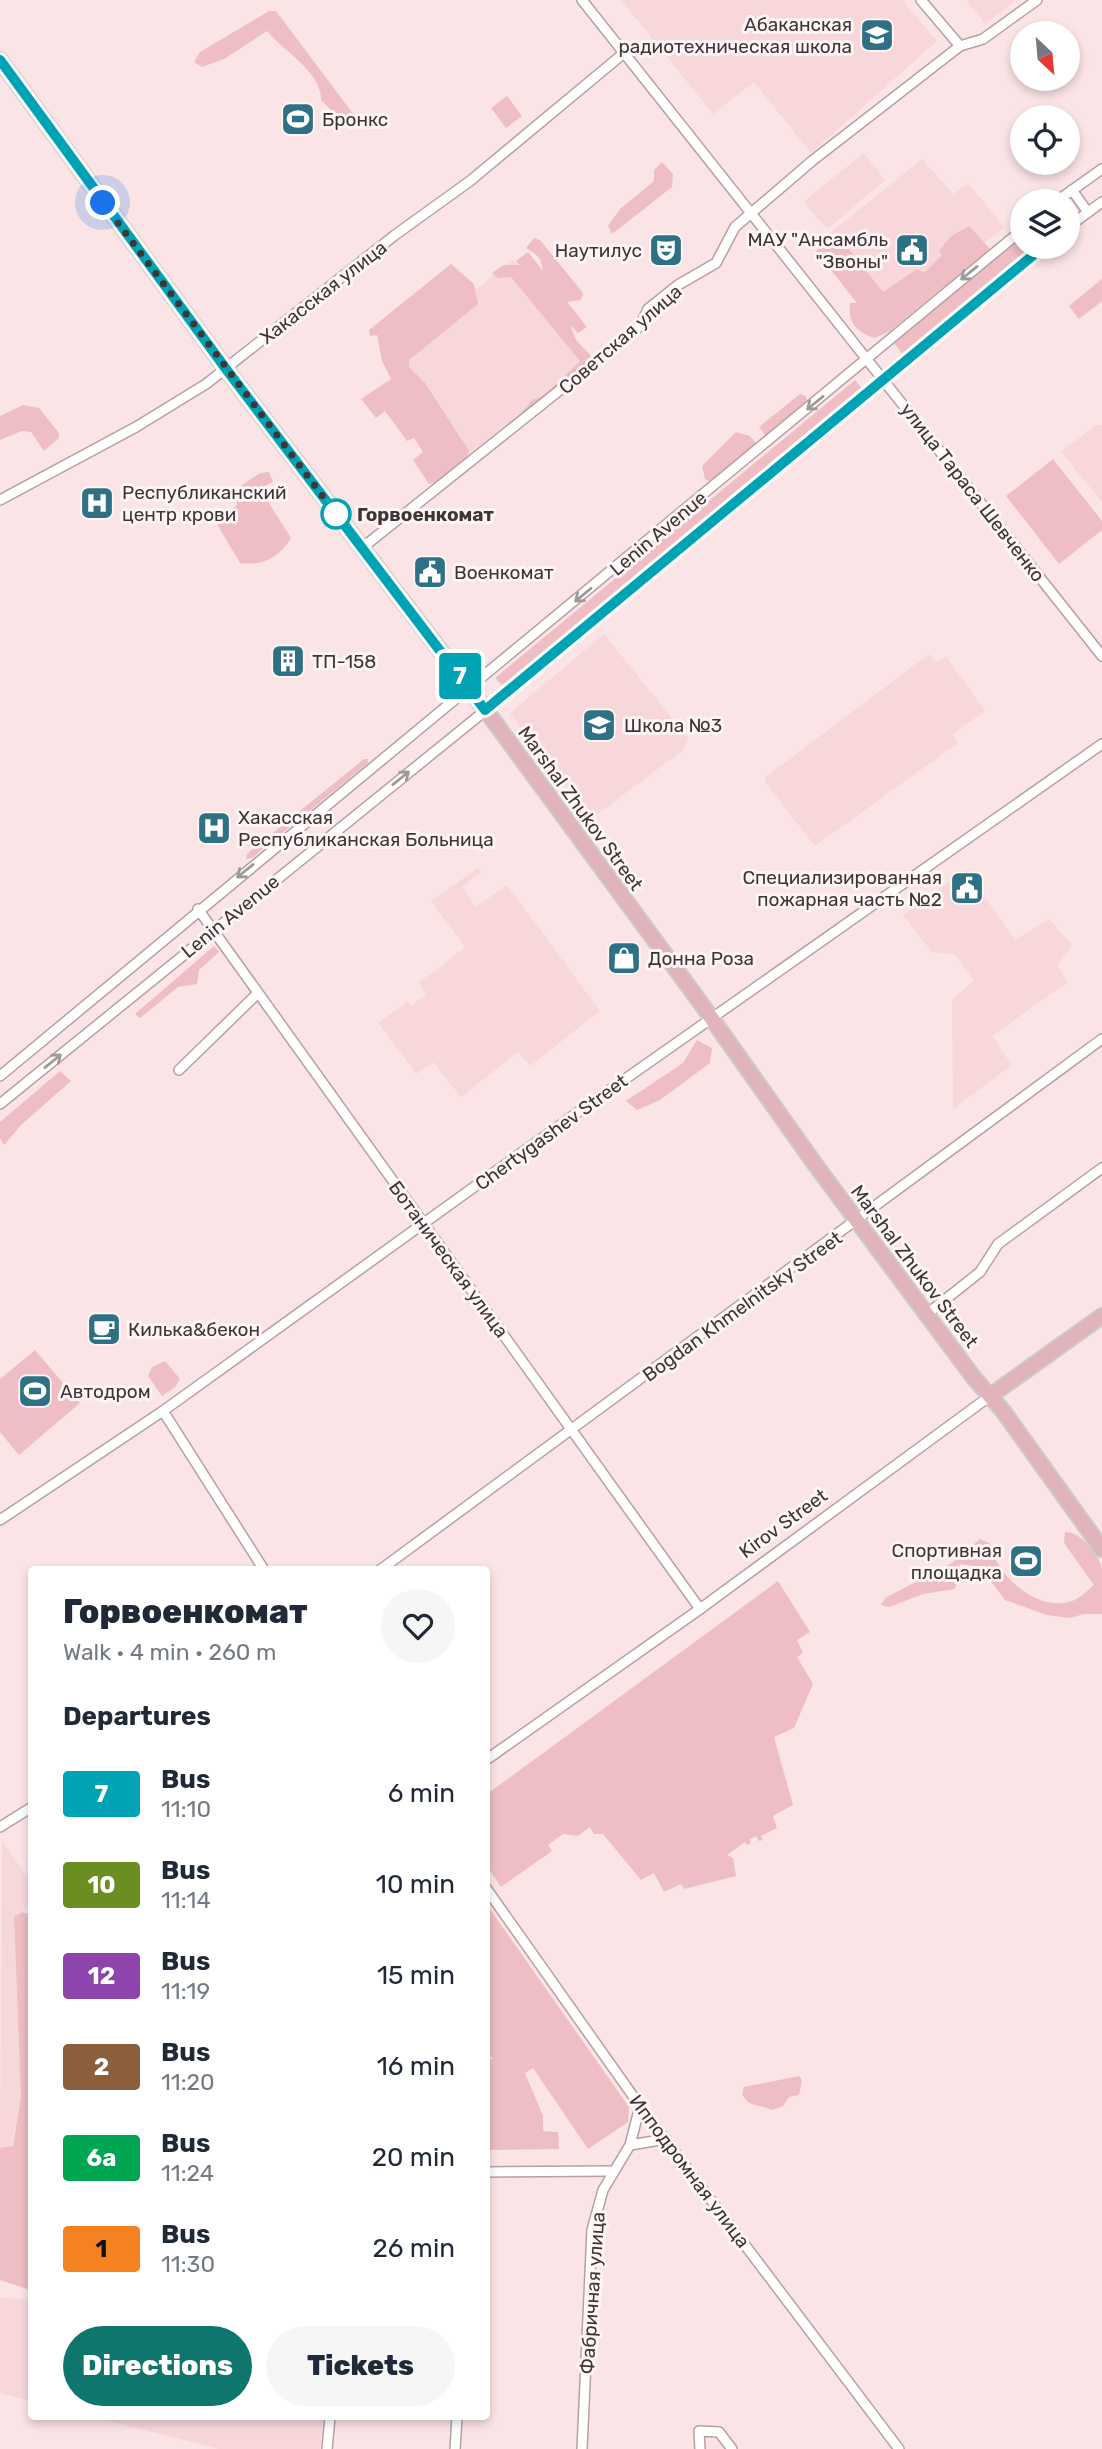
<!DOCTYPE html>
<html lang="en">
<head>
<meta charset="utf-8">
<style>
  :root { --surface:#fff; --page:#f6f6f7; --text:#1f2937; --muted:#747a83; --accent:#0f766e }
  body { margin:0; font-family:Rubik,sans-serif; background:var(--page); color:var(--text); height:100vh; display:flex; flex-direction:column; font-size:26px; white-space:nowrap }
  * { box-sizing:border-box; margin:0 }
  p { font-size:23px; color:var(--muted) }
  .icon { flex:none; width:38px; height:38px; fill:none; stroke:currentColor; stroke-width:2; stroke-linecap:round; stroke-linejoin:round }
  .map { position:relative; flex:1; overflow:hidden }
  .panel { position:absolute; left:28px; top:1566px; width:462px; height:854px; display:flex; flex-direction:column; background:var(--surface); border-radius:7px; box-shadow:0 4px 10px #0003 }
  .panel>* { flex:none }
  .badge { padding:0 14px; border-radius:5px; font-size:24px; line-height:46px }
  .needle { width:46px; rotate:154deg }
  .fabs { position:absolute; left:1010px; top:21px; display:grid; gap:14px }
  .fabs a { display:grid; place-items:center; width:70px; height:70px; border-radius:50%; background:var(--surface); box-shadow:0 4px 10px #0003; font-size:35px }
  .you { position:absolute; width:35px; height:35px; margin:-18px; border:5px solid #fff; border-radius:50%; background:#1a73e8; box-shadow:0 0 0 10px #1a73e833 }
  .map>.badge { position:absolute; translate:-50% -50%; box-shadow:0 0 0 4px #fff }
  h2 { padding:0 35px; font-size:26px; line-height:63px }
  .round { display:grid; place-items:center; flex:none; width:74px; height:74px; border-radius:37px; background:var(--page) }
  .head { display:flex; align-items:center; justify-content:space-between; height:119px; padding:0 35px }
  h1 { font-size:33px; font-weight:800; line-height:52px }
  .cta { display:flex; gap:14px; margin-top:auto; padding:14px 35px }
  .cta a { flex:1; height:80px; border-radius:42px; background:var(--accent); color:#fff; font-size:28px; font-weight:800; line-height:80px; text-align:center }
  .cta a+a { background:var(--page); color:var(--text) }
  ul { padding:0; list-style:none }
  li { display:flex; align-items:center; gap:21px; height:91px; padding:0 35px }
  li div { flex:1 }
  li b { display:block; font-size:26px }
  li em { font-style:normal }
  li .badge { min-width:77px; font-weight:700; text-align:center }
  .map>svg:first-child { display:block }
  .built { fill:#f8d7db }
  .green { fill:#eebec4 }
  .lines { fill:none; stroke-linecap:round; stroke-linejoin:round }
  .street-casing { stroke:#b7a0a3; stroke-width:12 }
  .primary-casing { stroke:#cdcacb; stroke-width:18 }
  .street { stroke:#fff; stroke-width:9 }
  .primary { stroke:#e0b4ba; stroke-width:14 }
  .oneway { stroke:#9e9a9a }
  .line-casing { stroke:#fff; stroke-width:16 }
  .line { stroke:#00a3b4; stroke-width:10 }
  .walk { stroke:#3e3536; stroke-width:7; stroke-dasharray:0 12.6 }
  .stop-dot { fill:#fff; stroke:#00a3b4; stroke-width:3.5 }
  .labels { text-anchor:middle; stroke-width:6; stroke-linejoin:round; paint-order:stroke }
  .poi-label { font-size:19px; fill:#3e3536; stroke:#fff5f6; text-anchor:start }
  .street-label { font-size:19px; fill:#3e3536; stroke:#fff5f6 }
  .stop-label { font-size:19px; font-weight:bold; fill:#3e3536; stroke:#fff5f6; text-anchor:start }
</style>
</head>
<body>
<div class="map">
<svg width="1102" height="2449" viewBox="0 0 1102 2449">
  <rect width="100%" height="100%" fill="#fbe4e6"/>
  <g class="built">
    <polygon points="621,0 902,0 937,41 811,153 754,82 713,114"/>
    <polygon points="966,0 1016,0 985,24"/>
    <polygon points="864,153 885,180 827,229 803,202"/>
    <polygon points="922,159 953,194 968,183 1004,227 884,324 818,243"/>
    <polygon points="513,260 593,361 472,460 390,358"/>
    <polygon points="1096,425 1102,425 1102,502 1061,452"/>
    <polygon points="604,634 688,738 683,750 591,819 510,713"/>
    <polygon points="929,654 936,662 946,656 985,711 953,734 958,743 815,846 765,782 766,777"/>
    <polygon points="478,868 481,873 462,887 476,907 507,885 600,1011 530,1066 518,1052 461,1097 433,1062 416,1074 378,1023 408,1001 412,1005 426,994 419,983 465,947 431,901"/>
    <polygon points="966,870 1015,940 1049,919 1072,945 1057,966 1068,982 992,1036 1012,1065 953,1109 952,1000 974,980 954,954 932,952 903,915"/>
    <polygon points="2,1841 32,1884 31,1905 14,1917 21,2096 12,2146 0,2148"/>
    <polygon points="0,2298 31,2299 31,2401 0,2393"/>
    <polygon points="92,2417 323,2417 320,2449 219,2449"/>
  </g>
  <g class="green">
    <path d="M269 11H276L357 119 350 129 321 100C322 72 282 50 267 31L224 59 202 67 194 62 200 52Z"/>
    <polygon points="507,96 522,116 506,128 491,108"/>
    <polygon points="662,162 673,174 672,187 612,234 608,226 620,209 654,181 654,170"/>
    <path d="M969 226 990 249 890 331 875 338C856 332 848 323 850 303H857L816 251 837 234 883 292 917 269 924 273 942 255 939 251 950 237Z"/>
    <polygon points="1022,236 1022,247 1037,247 904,356 894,343"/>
    <path d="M534 238 540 240 583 293 581 300 567 302 587 327 578 333 570 325 576 340 595 360 512 424 533 399 543 397 580 361 511 277 498 278 492 273 503 265H519L516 261 528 252 543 271C541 256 537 255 526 248Z"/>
    <path d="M451 264 474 284 478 304 409 360V367L425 383 469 451C465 472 447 481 429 484L413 460 423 452 414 438 407 441 385 411 376 418 361 399 391 379 382 361 377 335 370 336 369 330Z"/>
    <polygon points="1102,279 1102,301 1079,319 1069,306"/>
    <polygon points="855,380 862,389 504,687 495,678"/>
    <polygon points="800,394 806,396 807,403 767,437 759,427"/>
    <polygon points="23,405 39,408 59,433 59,438 44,451 31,432 22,431 0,440 0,416"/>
    <polygon points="736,432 750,436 758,446 713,483 705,479 702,466"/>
    <polygon points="1053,459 1102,521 1102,530 1059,564 1006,496"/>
    <path d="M269 472 273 482 263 487 264 495 291 538C279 558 263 566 240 563L217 524 237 505 236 489 260 473Z"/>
    <polygon points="364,759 368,759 368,763 252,858 246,859 247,854"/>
    <polygon points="214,946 219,952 199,970 197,984 178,987 140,1018 135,1014"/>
    <polygon points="697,1040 712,1048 710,1063 660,1100 637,1110 626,1101 683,1063"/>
    <polygon points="60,1071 71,1081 21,1125 4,1145 0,1138 0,1122"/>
    <polygon points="35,1350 80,1403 19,1455 0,1432 0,1379"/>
    <polygon points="165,1361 180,1379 175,1387 162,1396 148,1376 152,1367"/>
    <path d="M1065 1532C1080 1531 1100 1555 1102 1569 1102 1583 1102 1600 1102 1614H1084L1070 1618 1047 1615 1005 1600 980 1567 960 1564 955 1589 923 1594 889 1607 881 1605 885 1598 952 1563 980 1539 991 1544C995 1575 1038 1613 1072 1601 1079 1599 1088 1590 1094 1585L1064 1543Z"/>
    <polygon points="778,1581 810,1632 797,1640 803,1653 797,1657 813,1684 794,1728 774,1737 793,1805 773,1816 777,1828 761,1836 763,1840 759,1841 756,1836 750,1839 751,1843 747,1845 745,1842 727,1855 733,1858 736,1876 684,1889 681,1884 664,1892 654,1873 641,1880 603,1834 594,1834 590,1827 578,1836 563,1834 548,1845 552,1851 501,1887 487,1866 487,1794"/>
    <polygon points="487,1905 629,2107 628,2122 588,2149 533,2068 525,2073 543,2116 543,2131 558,2132 559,2149 487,2150 487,2058 494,2059 486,2053"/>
    <polygon points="22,1912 32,1915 30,2290 0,2280 0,2148 13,2146 21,2096 14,1917"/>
    <polygon points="799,2076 802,2080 799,2095 789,2097 783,2106 773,2110 749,2103 742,2095 744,2087"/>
  </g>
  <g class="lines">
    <g class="street-casing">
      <g id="street">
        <polyline points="582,0 1102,656"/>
        <polyline points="921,0 960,46"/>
        <polyline points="1072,190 1087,211"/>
        <polyline points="1057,201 1102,169"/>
        <polyline points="1068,227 1102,202"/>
        <polyline points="0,500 136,427 206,384 395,235 470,181 624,53"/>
        <polyline points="362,548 640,326 648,309 678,285 716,263 735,227 812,161 960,46 983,39 1037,0"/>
        <polyline points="198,909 700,1609"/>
        <polyline points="179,1070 257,994"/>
        <polyline points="0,1076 1022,230"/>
        <polyline points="0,1104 486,710 1044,247"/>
        <polyline points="927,1314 980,1272 998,1244 1102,1168"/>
        <polyline points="163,1411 264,1570"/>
        <polyline points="0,1520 163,1411 574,1115 1102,744"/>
        <polyline points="380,1570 1102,1039"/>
        <polyline points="486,1760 700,1609 990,1396"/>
        <polyline points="0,1827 32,1807"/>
        <polyline points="486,1888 640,2106 899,2449"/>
        <polyline points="630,2145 666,2139"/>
        <polyline points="486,2172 613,2171"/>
        <polyline points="327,2449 330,2417"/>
        <polyline points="455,2449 457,2417"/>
        <polyline points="582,2449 592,2230 603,2190 630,2145 640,2106"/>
        <polyline points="700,2449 699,2431 719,2432 732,2449"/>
      </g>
    </g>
    <g class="primary-casing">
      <g id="primary">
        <polyline points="0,60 226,369 493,720 700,1002 817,1167 974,1378 1003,1411 1102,1549"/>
        <polyline points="990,1396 1102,1316"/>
      </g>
    </g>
    <use href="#street" class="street"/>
    <use href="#primary" class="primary"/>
  </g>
  <defs><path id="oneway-shaft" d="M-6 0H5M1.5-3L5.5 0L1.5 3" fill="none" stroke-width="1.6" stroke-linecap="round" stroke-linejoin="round" transform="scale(1.75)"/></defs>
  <g class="oneway">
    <use href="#oneway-shaft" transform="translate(969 273) rotate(141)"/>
    <use href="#oneway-shaft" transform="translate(815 403) rotate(141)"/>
    <use href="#oneway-shaft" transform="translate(583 595) rotate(140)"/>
    <use href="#oneway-shaft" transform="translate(401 778) rotate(-39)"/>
    <use href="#oneway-shaft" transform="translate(245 871) rotate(141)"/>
    <use href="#oneway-shaft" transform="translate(53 1061) rotate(-39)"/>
  </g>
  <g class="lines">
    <g class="line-casing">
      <polyline id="line" points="0,60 226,369 485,710 1043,247"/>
    </g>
    <use href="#line" class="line"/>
    <polyline class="walk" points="103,203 336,514"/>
  </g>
  <defs>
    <g id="school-square" transform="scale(1.75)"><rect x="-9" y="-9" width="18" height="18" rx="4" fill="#2f7184" stroke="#fff5f6"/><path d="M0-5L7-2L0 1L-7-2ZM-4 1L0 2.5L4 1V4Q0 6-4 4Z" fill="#fff"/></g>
    <g id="stadium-square" transform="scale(1.75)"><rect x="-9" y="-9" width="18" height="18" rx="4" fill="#2f7184" stroke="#fff5f6"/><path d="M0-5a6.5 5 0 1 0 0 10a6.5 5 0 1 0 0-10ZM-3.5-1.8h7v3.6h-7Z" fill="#fff"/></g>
    <g id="theatre-square" transform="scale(1.75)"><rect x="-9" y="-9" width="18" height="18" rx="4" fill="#2f7184" stroke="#fff5f6"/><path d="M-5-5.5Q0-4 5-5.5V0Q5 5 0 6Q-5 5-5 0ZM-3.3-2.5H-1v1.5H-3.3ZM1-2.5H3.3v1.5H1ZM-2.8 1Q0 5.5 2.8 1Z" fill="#fff"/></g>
    <g id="civic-square" transform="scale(1.75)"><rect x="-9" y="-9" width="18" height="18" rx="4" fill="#2f7184" stroke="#fff5f6"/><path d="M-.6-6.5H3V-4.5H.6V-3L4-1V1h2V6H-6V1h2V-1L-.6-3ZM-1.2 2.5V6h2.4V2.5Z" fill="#fff"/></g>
    <g id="hospital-square" transform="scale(1.75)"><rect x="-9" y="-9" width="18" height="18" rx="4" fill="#2f7184" stroke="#fff5f6"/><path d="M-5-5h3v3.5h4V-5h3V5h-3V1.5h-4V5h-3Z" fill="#fff"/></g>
    <g id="building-square" transform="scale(1.75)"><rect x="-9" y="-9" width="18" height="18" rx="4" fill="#2f7184" stroke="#fff5f6"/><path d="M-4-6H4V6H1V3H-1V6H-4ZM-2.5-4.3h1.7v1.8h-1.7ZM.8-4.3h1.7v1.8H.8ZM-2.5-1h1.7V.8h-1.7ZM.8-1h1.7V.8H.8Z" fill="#fff"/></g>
    <g id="shop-square" transform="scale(1.75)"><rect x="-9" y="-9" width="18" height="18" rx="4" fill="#2f7184" stroke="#fff5f6"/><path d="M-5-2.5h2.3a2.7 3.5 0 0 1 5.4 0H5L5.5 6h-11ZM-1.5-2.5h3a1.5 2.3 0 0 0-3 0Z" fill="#fff"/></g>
    <g id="cafe-square" transform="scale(1.75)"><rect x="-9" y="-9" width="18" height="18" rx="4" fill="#2f7184" stroke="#fff5f6"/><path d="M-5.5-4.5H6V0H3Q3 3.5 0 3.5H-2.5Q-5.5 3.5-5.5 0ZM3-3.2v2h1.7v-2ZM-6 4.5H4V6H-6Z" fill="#fff"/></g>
  </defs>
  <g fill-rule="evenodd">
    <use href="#school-square" x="877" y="35"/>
    <use href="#stadium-square" x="298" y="119"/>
    <use href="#theatre-square" x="666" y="250"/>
    <use href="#civic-square" x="912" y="250"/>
    <use href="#hospital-square" x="97" y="503"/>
    <use href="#civic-square" x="430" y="572"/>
    <use href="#building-square" x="288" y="661"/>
    <use href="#school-square" x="599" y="725"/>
    <use href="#hospital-square" x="214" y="828"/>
    <use href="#civic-square" x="967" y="888"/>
    <use href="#shop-square" x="624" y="958"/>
    <use href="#cafe-square" x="104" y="1329"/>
    <use href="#stadium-square" x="35" y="1391"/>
    <use href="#stadium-square" x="1026" y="1561"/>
  </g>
  <circle class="stop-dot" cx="336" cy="514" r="14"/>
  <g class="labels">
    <g class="poi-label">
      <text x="852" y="31" text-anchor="end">Абаканская<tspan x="852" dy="22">радиотехническая школа</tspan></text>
      <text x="322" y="126">Бронкс</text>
      <text x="888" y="246" text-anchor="end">МАУ "Ансамбль<tspan x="888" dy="22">"Звоны"</tspan></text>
      <text x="642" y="257" text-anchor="end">Наутилус</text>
      <text x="122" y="499">Республиканский<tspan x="122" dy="22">центр крови</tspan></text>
      <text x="454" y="579">Военкомат</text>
      <text x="312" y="668">ТП-158</text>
      <text x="624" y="732">Школа №3</text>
      <text x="238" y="824">Хакасская<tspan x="238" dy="22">Республиканская Больница</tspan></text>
      <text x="942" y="884" text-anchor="end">Специализированная<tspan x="942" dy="22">пожарная часть №2</tspan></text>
      <text x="648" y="965">Донна Роза</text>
      <text x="128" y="1336">Килька&amp;бекон</text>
      <text x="60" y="1398">Автодром</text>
      <text x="1002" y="1557" text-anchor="end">Спортивная<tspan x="1002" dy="22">площадка</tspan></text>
    </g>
    <g class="street-label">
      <text transform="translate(323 292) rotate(-38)" y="7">Хакасская улица</text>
      <text transform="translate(620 339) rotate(-41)" y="7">Советская улица</text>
      <text transform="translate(973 492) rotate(52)" y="7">улица Тараса Шевченко</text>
      <text transform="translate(658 533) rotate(-40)" y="7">Lenin Avenue</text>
      <text transform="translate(581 808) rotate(54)" y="7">Marshal Zhukov Street</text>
      <text transform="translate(230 916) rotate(-39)" y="7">Lenin Avenue</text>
      <text transform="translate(551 1132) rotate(-36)" y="7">Chertygashev Street</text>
      <text transform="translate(449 1259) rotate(54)" y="7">Ботаническая улица</text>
      <text transform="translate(915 1266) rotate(53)" y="7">Marshal Zhukov Street</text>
      <text transform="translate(742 1306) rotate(-36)" y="7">Bogdan Khmelnitsky Street</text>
      <text transform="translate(783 1523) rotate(-36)" y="7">Kirov Street</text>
      <text transform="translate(690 2171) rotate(53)" y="7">Ипподромная улица</text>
      <text transform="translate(592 2293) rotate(-86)" y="7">Фабричная улица</text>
    </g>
    <g class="stop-label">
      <text x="357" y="521">Горвоенкомат</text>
    </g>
  </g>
</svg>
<div class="fabs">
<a><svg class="needle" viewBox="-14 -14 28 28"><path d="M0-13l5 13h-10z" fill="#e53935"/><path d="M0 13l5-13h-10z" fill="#747a83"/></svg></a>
<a><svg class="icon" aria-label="locate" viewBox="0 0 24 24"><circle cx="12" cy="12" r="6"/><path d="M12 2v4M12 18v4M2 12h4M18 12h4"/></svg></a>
<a><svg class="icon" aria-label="layers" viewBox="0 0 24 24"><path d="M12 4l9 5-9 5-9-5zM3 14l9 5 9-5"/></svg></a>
</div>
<div class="you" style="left:103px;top:203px"></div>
<b class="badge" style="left:460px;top:676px;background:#00a3b4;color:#fff">7</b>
<section class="panel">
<div class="head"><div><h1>Горвоенкомат</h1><p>Walk · 4 min · 260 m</p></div><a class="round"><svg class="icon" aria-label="heart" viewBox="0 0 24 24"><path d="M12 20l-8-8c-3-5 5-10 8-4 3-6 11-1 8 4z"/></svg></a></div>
<h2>Departures</h2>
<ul>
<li><span class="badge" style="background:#00a3b4;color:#fff">7</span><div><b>Bus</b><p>11:10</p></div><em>6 min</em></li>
<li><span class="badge" style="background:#6b8e23;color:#fff">10</span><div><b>Bus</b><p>11:14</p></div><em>10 min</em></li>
<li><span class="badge" style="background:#8e44ad;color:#fff">12</span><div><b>Bus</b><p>11:19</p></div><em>15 min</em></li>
<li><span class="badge" style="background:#8b5e3c;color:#fff">2</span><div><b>Bus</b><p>11:20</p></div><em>16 min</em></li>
<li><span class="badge" style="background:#00a651;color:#fff">6а</span><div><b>Bus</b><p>11:24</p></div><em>20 min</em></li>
<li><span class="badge" style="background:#f58220;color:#111">1</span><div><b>Bus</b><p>11:30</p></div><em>26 min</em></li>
</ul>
<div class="cta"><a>Directions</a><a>Tickets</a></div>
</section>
</div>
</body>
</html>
